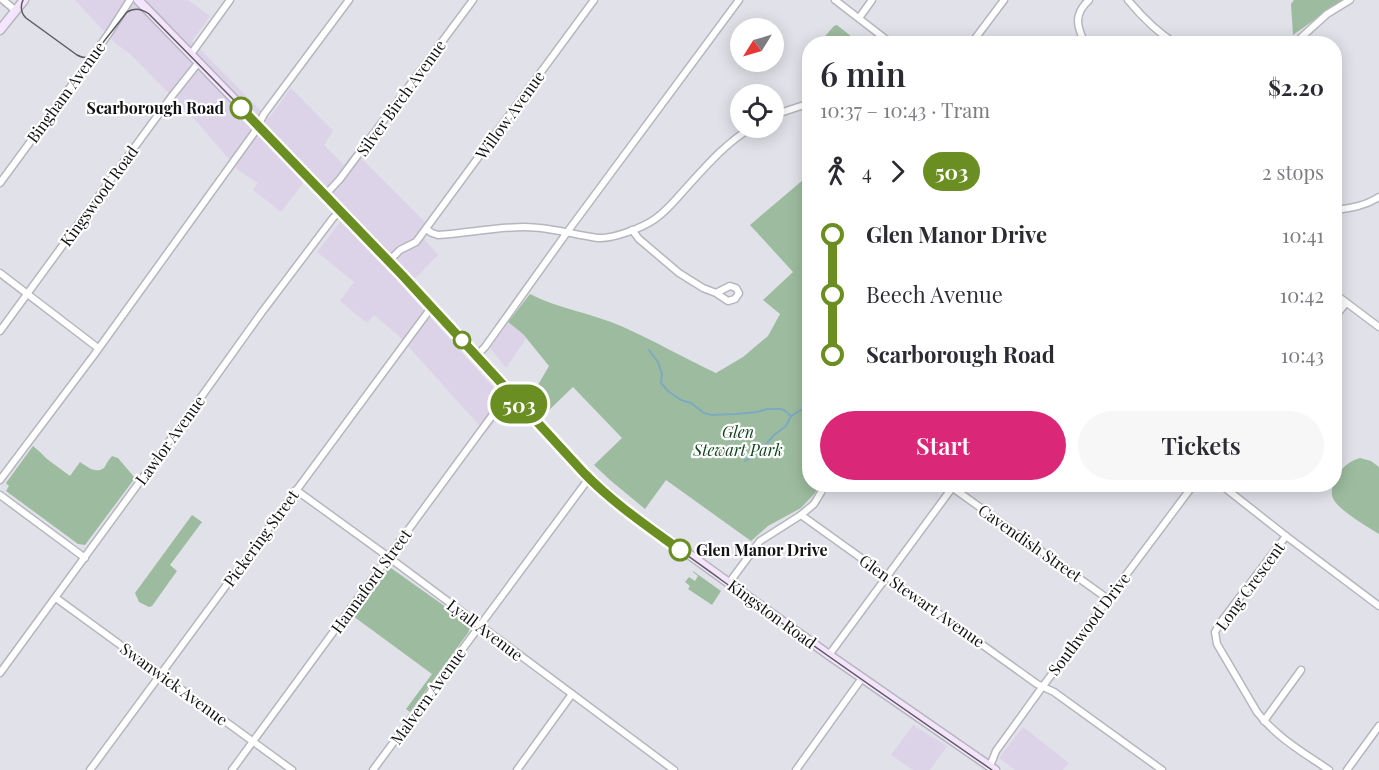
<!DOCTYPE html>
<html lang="en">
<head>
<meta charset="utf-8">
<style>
  :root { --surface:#fff; --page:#f7f7f7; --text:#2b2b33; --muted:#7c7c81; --accent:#db2777 }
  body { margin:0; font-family:"Playfair Display",serif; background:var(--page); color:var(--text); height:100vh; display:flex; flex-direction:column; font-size:22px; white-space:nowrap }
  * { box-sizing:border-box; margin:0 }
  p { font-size:20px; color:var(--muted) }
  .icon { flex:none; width:33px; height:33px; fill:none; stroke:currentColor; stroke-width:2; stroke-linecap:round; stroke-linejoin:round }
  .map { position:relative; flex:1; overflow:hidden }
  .details { position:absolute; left:802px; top:36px; width:540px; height:456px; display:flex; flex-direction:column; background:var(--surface); border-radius:24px; box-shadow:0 3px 15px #0003 }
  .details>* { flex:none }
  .badge { padding:0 12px; border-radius:20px; font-size:21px; line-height:39px }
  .needle { width:39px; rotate:233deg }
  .buttons { position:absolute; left:730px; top:18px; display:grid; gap:12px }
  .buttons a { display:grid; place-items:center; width:54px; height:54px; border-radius:50%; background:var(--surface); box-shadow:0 3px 15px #0003; font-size:30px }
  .map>.badge { position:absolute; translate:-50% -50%; box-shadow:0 0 0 3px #fff }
  .legs { display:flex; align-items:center; gap:9px; height:66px; padding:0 18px; font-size:20px }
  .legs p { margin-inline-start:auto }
  .summary { display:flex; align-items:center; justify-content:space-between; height:102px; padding:0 18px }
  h1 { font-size:33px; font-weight:600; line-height:45px }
  .cta { display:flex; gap:12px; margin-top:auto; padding:12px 18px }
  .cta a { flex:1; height:69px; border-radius:36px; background:var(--accent); color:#fff; font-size:24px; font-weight:600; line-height:69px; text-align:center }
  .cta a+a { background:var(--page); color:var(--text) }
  ul { padding:0 18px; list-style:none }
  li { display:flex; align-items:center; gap:21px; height:60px; font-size:22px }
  li i { display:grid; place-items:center; width:9px; height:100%; margin:0 8px; background:currentColor }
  li i::after { content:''; width:15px; height:15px; margin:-8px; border:4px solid; border-radius:50%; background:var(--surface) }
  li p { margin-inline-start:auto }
  li:first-child i { background:linear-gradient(#0000 50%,currentColor 0) }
  li:last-child i { background:linear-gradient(currentColor 50%,#0000 0) }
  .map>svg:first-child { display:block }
  .commercial { fill:#ddd3e8 }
  .green { fill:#9dbc9f }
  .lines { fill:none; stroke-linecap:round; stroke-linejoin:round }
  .stream { stroke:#7daac1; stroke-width:2 }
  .street-casing { stroke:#b6b6be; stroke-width:9 }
  .secondary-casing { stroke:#b6b6be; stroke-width:11 }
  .street { stroke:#fff; stroke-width:6 }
  .secondary { stroke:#f4e4fe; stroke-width:8 }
  .tram { stroke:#5b5b60; stroke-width:1.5 }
  .line-1-casing { stroke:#fff; stroke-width:14 }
  .line-1 { stroke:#6b8e23; stroke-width:9 }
  .stop-1-dot { fill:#fff; stroke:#6b8e23; stroke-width:3 }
  .labels { text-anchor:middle; stroke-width:4.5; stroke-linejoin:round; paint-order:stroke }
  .street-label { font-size:16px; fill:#121215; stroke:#fff }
  .stop-label { font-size:16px; font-weight:bold; fill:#121215; stroke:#fff; text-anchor:end }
  .park-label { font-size:16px; font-style:italic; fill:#0f461c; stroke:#fff }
</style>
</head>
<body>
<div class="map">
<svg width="1379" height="770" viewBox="0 0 1379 770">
  <rect width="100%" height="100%" fill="#e1e1e9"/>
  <g class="commercial">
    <polygon points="75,0 188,0 210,16 192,41 264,114 269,118 291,88 333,131 324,145 344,165 352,154 363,160 425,222 418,232 438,255 405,289 509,405 486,433 398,335 374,315 367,323 340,301 354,282 317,252 341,221 304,182 281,212 253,190 258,183 238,170 197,122 129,53 115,43"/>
    <polygon points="508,322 523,334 526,339 506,368 490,348"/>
    <polygon points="913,725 947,746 930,770 913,770 891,755"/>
    <polygon points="1023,727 1069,763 1063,770 1015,770 999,758"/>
  </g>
  <g class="green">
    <polygon points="1294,0 1342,0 1293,35 1291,4"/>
    <polygon points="837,25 852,37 854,36 864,43 819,43 834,26"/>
    <path d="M810 174V484L819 485 815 493 801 508 768 526 751 541 666 480 645 509 610 480 594 465 622 438 573 387 547 412 532 395 549 366 523 334 508 322 530 294C559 309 591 313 621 326 653 340 684 358 716 373L743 357 768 336 780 314 763 300 793 272 750 225Z"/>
    <path d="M33 446 40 452 47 459 70 476 80 462C88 467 95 474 104 468L108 461 112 456 118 458 135 478 85 545 78 544 6 491 9 486 6 483Z"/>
    <path d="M1360 458 1371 461 1379 467V534C1369 528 1343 512 1336 503 1331 497 1331 491 1333 485L1335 484C1336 472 1348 461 1360 458Z"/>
    <polygon points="192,515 202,522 170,565 177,571 152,606 149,607 139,602 135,593"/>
    <polygon points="391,568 467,622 470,628 468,633 410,712 406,709 432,674 353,616 385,571"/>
    <polygon points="693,571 721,591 712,605 688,589 690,586 685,582 689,577 695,581 698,576 693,572"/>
  </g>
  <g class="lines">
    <g class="stream">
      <polyline points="649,350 658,362 662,374 661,383 668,391 681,400 691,403 704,413 712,415 736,414 757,412 767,409 780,409 784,410 791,416"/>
      <polyline points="745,461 757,454 774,435 786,426 791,416 810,405"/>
    </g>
    <g class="street-casing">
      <g id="street">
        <polyline points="3,0 16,11"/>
        <polyline points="835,0 892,44"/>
        <path d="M1128 0C1142 17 1157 32 1176 44"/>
        <polyline points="859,18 872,0"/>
        <polyline points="971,44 1004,0"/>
        <path d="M1085 44C1077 26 1073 15 1089 0"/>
        <polyline points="1294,44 1327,14 1350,0"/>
        <polyline points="191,54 230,0"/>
        <polyline points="774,115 810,103"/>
        <polyline points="0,183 80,74 109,33 130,0"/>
        <polyline points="327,193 340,179 473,0"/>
        <path d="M1335 210C1351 208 1365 206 1379 197"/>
        <path d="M426 229 432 233 438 235C468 233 496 227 525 227 551 227 574 235 598 238 613 239 642 228 655 219 667 211 677 198 687 187 707 165 726 143 751 128"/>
        <polyline points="632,230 639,239 679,273 703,288 716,293 728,301 735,299 739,293 736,288 730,286 716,293"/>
        <polyline points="390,260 400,250 416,242 594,0"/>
        <polyline points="0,273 98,348"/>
        <polyline points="1335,294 1379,327"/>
        <polyline points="1335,317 1346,303"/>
        <polyline points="0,331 172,96 199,62"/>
        <polyline points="477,355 485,347 568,231 739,0"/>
        <polyline points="0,480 94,355 254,133 264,114 349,0"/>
        <polyline points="1220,484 1286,536 1379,606"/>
        <polyline points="953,488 1108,599"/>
        <polyline points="296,490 383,553 674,770"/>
        <polyline points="0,495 85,558"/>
        <polyline points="801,515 1037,684 1054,692 1162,770"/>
        <path d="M1286 536 1221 622 1215 632 1217 644 1257 712C1276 737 1304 753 1329 770"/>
        <polyline points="729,583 760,541 801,515 814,504 826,484"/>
        <polyline points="56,598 292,770"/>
        <polyline points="829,655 955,484"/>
        <polyline points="0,673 179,428 262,312 333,218 342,209"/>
        <polyline points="1264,721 1301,670"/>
        <polyline points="990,766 996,751 1043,686 1194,484"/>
        <polyline points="90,770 428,312 433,307"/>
        <polyline points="232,770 505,398 512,392"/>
        <polyline points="373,770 584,485 590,478"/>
        <polyline points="517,770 572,694"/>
        <polyline points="796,770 862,678"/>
        <polyline points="1347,770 1379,726"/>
      </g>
    </g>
    <g class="secondary-casing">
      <g id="secondary">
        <polyline points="138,0 390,260 590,478 626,509 829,655 995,770"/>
        <polyline points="0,30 24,0"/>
      </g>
    </g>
    <use href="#street" class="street"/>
    <use href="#secondary" class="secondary"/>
    <path class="tram" d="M23 0C20 7 21 13 26 18L77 55C84 59 88 58 94 54L127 12C135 7 142 9 149 14L291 158 380 252 584 473C624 514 674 545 720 579 810 644 901 707 992 770"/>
  </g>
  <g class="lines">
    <g class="line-1-casing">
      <path id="line-1" d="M241 108 402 275 584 473C613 503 647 526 680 550"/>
    </g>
    <use href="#line-1" class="line-1"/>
  </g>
  <g class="stop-1-dot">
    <circle cx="241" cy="108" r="10"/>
    <circle cx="462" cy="340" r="8"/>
    <circle cx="680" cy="550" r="10"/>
  </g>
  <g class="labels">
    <g class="street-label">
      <text transform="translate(66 92) rotate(-54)" y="6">Bingham Avenue</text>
      <text transform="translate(401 98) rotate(-54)" y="6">Silver Birch Avenue</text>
      <text transform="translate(510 115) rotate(-54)" y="6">Willow Avenue</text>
      <text transform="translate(99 196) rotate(-54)" y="6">Kingswood Road</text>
      <text transform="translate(170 440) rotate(-54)" y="6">Lawlor Avenue</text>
      <text transform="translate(261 538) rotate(-54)" y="6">Pickering Street</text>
      <text transform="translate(1030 543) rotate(35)" y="6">Cavendish Street</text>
      <text transform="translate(371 581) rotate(-54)" y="6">Hannaford Street</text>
      <text transform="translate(1250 586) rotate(-54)" y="6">Long Crescent</text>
      <text transform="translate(922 601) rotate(35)" y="6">Glen Stewart Avenue</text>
      <text transform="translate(772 614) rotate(36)" y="6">Kingston Road</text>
      <text transform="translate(1089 624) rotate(-53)" y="6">Southwood Drive</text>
      <text transform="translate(485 630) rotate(37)" y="6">Lyall Avenue</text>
      <text transform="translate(174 684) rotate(36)" y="6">Swanwick Avenue</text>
      <text transform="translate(428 696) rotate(-54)" y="6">Malvern Avenue</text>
    </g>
    <g class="stop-label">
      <text x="224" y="114">Scarborough Road</text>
      <text x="696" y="556" text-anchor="start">Glen Manor Drive</text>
    </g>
    <g class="park-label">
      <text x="738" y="438">Glen<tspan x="738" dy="18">Stewart Park</tspan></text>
    </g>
  </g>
</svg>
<div class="buttons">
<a><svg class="needle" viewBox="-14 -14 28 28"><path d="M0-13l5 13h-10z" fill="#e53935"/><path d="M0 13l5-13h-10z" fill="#7c7c81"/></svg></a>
<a><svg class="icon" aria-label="locate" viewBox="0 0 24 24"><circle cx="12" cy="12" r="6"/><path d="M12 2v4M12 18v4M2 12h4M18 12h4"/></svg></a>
</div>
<b class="badge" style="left:519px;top:404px;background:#6b8e23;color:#fff">503</b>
<section class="details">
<div class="summary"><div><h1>6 min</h1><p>10:37 – 10:43 · Tram</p></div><b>$2.20</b></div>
<div class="legs"><svg class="icon" aria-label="walk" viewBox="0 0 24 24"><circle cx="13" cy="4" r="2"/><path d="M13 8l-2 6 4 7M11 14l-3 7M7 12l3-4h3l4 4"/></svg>4<svg class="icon" aria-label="forward" viewBox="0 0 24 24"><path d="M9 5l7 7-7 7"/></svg><b class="badge" style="background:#6b8e23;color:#fff">503</b><p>2 stops</p></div>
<ul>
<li><i style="color:#6b8e23"></i><b>Glen Manor Drive</b><p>10:41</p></li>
<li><i style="color:#6b8e23"></i><span>Beech Avenue</span><p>10:42</p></li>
<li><i style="color:#6b8e23"></i><b>Scarborough Road</b><p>10:43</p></li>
</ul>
<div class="cta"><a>Start</a><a>Tickets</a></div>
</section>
</div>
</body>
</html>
